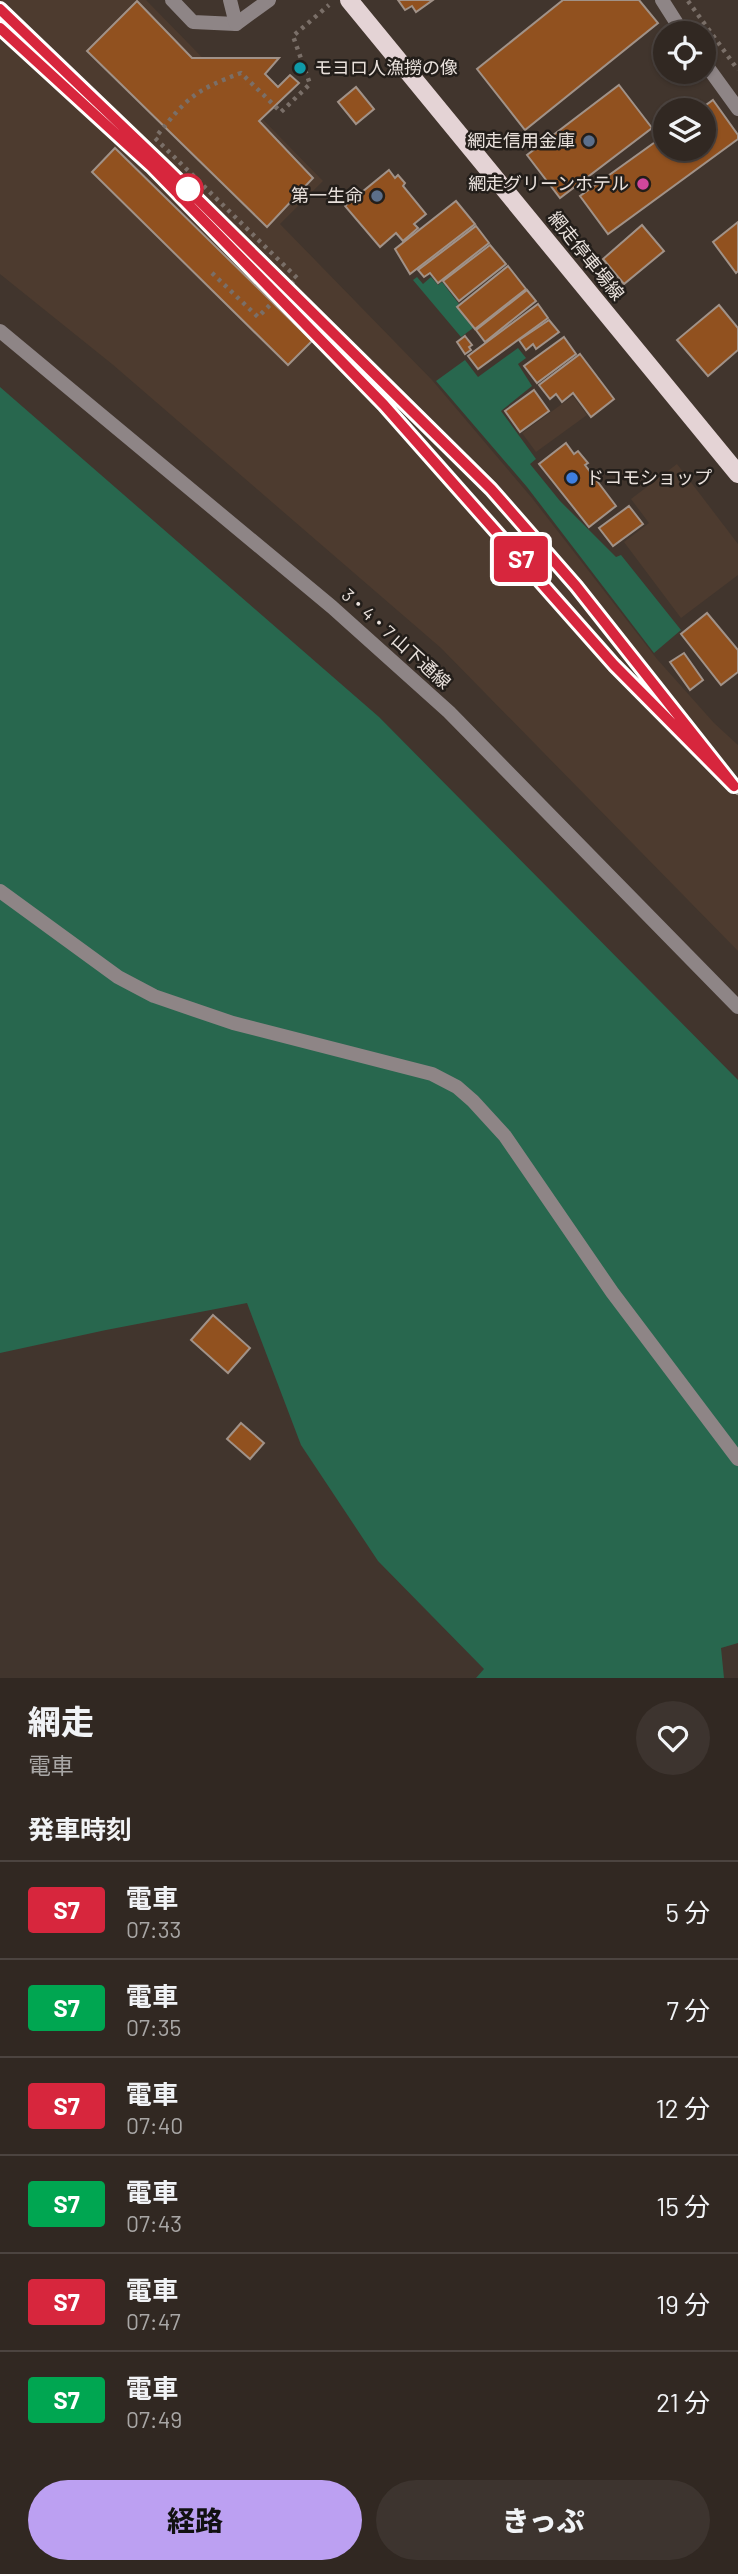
<!DOCTYPE html>
<html lang="ja">
<head>
<meta charset="utf-8">
<style>
  :root { --surface:#312822; --page:#3d342f; --text:#f1f3f6; --muted:#a8a6a5; --line:#4c4440; --accent:#bca0f2 }
  body { margin:0; font-family:Barlow,"Noto Sans JP",sans-serif; background:var(--page); color:var(--text); height:100vh; display:flex; flex-direction:column; font-size:26px; white-space:nowrap }
  * { box-sizing:border-box; margin:0 }
  p { font-size:23px; color:var(--muted) }
  .icon { flex:none; width:38px; height:38px; fill:none; stroke:currentColor; stroke-width:2; stroke-linecap:round; stroke-linejoin:round }
  .map { position:relative; height:1678px; overflow:hidden }
  .drawer { display:flex; flex-direction:column; background:var(--surface); flex:1 }
  .drawer>* { flex:none }
  .badge { padding:0 14px; border-radius:5px; font-size:24px; line-height:46px }
  .fabs { position:absolute; left:653px; top:21px; display:grid; gap:14px }
  .fabs a { display:grid; place-items:center; width:63px; height:63px; border-radius:50%; background:var(--surface); box-shadow:0 2px 5px #0004,0 0 0 2px var(--line); font-size:35px }
  .map>.badge { position:absolute; translate:-50% -50%; box-shadow:0 0 0 4px #fff }
  h2 { padding:0 28px; font-size:26px; line-height:63px }
  .round { display:grid; place-items:center; flex:none; width:74px; height:74px; border-radius:37px; background:var(--page) }
  .overview { display:flex; align-items:center; justify-content:space-between; height:119px; padding:0 28px }
  h1 { font-size:33px; font-weight:800; line-height:52px }
  .button { display:flex; gap:14px; margin-top:auto; padding:14px 28px }
  .button a { flex:1; height:80px; border-radius:42px; background:var(--accent); color:#111; font-size:28px; font-weight:800; line-height:80px; text-align:center }
  .button a+a { background:var(--page); color:var(--text) }
  ul { padding:0; list-style:none }
  li { display:flex; align-items:center; gap:21px; height:98px; padding:0 28px; border-top:2px solid var(--line) }
  li div { flex:1 }
  li b { display:block; font-size:26px }
  li em { font-style:normal }
  li .badge { min-width:77px; font-weight:700; text-align:center }
  .map>svg:first-child { display:block }
  .built { fill:#4d3b2f }
  .green { fill:#28674e }
  .building { fill:#91511f; stroke:#a19288; stroke-width:2 }
  .lines { fill:none; stroke-linecap:round; stroke-linejoin:round }
  .path { stroke:#7a6f68; stroke-width:4.5; stroke-dasharray:3.5 5; stroke-linecap:butt }
  .service { stroke:#8e8586; stroke-width:14 }
  .minor { stroke:#8e8586; stroke-width:14 }
  .tertiary { stroke:#8e8586; stroke-width:14 }
  .primary { stroke:#e4d3d5; stroke-width:18 }
  .rail-casing { stroke:#a69c96; stroke-width:8 }
  .rail { stroke:#231e1a; stroke-width:5; stroke-dasharray:16; stroke-linecap:butt }
  .line-casing { stroke:#fff; stroke-width:16 }
  .line { stroke:#d7263d; stroke-width:10 }
  .culture-dot { fill:#0f9aa8; stroke:#231e1a; stroke-width:2.5 }
  .service-dot { fill:#5c6f8a; stroke:#231e1a; stroke-width:2.5 }
  .hotel-dot { fill:#d1479c; stroke:#231e1a; stroke-width:2.5 }
  .stop-dot { fill:#fff; stroke:#d7263d; stroke-width:3.5 }
  .shop-dot { fill:#3f7fe0; stroke:#231e1a; stroke-width:2.5 }
  .labels { text-anchor:middle; stroke-width:5; stroke-linejoin:round; paint-order:stroke }
  .poi-label { font-size:18px; fill:#e9e1dc; stroke:#231e1a; text-anchor:end }
  .street-label { font-size:18px; fill:#e9e1dc; stroke:#231e1a }
</style>
</head>
<body>
<div class="map">
<svg width="738" height="1678" viewBox="0 0 738 1678">
  <rect width="100%" height="100%" fill="#41352d"/>
  <g class="built">
    <polygon points="0,0 146,0 323,181 280,224 432,380 532,498 657,659 714,723 738,745 738,951 441,648 112,364 0,274"/>
    <polygon points="573,396 587,415 536,452 522,433"/>
    <polygon points="677,464 738,544 738,575 681,618 624,542 649,523 631,499"/>
  </g>
  <g class="green">
    <polygon points="417,277 423,284 431,277 438,285 442,282 459,304 456,307 473,328 461,337 413,280"/>
    <polygon points="518,348 526,358 518,364 532,386 501,411 536,459 530,464 560,501 616,557 621,555 681,630 654,653 527,487 436,381 465,360 478,377"/>
    <polygon points="0,387 379,717 738,1080 738,1643 721,1648 724,1678 476,1678 484,1669 378,1561 301,1445 247,1303 106,1330 0,1353"/>
  </g>
  <g class="building">
    <polygon points="398,0 433,0 416,12 412,6 405,10"/>
    <polygon points="563,0 639,0 658,23 525,130 477,69"/>
    <polygon points="137,1 192,58 279,58 265,74 278,87 290,75 299,83 259,121 313,178 267,227 87,51"/>
    <polygon points="619,85 652,128 560,198 527,155"/>
    <polygon points="356,87 374,109 356,124 338,102"/>
    <polygon points="713,100 738,135 738,139 608,234 580,196 665,135 665,149 704,149 704,110 699,110"/>
    <polygon points="115,148 312,341 288,365 92,172"/>
    <polygon points="389,170 395,178 398,175 405,183 403,186 426,214 414,224 418,228 403,241 396,233 380,247 345,206"/>
    <polygon points="456,201 475,224 410,274 395,249"/>
    <polygon points="738,222 738,271 736,273 713,242"/>
    <polygon points="642,225 664,251 624,284 603,259"/>
    <polygon points="476,226 489,243 438,283 430,273 424,277 418,270"/>
    <polygon points="490,245 506,264 459,301 443,281"/>
    <polygon points="508,266 526,289 475,329 457,307"/>
    <polygon points="527,290 536,301 485,342 476,330"/>
    <polygon points="538,304 548,318 478,369 468,356"/>
    <polygon points="719,305 738,328 738,350 708,376 677,340"/>
    <polygon points="549,320 559,332 536,349 533,344 526,350 519,340"/>
    <polygon points="465,336 472,345 469,347 471,350 465,354 457,342"/>
    <polygon points="564,337 576,354 537,383 524,366"/>
    <polygon points="580,354 614,399 591,417 573,393 562,402 556,394 550,399 539,385"/>
    <polygon points="534,390 549,411 520,432 505,411"/>
    <polygon points="566,443 574,454 578,451 588,463 585,465 616,506 589,527 539,464"/>
    <polygon points="629,506 643,524 613,546 599,528"/>
    <polygon points="707,613 738,650 738,672 721,685 681,634"/>
    <polygon points="684,653 703,680 690,690 670,662"/>
    <polygon points="213,1315 250,1348 228,1373 191,1340"/>
    <polygon points="241,1423 264,1443 250,1459 227,1439"/>
  </g>
  <g class="lines">
    <g class="path">
      <polyline points="688,1 738,70"/>
      <path d="M212 273 258 317 297 278 155 138C187 98 193 91 241 73L281 112 310 84 293 36 329 5"/>
    </g>
    <g class="service">
      <polyline points="172,0 193,22 236,24 269,0"/>
      <polyline points="230,0 236,24"/>
    </g>
    <g class="minor">
      <polyline points="662,0 683,33"/>
      <polyline points="704,62 738,109"/>
      <polyline points="0,891 118,977 154,996 233,1023 432,1074 457,1087 473,1101 505,1136 612,1292 738,1459"/>
    </g>
    <polyline class="tertiary" points="0,331 332,607 449,712 738,1007"/>
    <polyline class="primary" points="349,0 738,474"/>
    <g class="rail-casing">
      <g id="rail">
        <polyline points="0,9 148,150 491,489 576,586 738,791"/>
        <polyline points="0,28 132,149"/>
        <polyline points="174,190 384,405 614,665 680,732"/>
      </g>
    </g>
    <use href="#rail" class="rail"/>
  </g>
  <g class="lines">
    <g class="line-casing">
      <polyline id="line" points="0,9 167,169 491,489 576,586 734,786 614,665 384,405 151,166 0,28"/>
    </g>
    <use href="#line" class="line"/>
  </g>
  <circle class="culture-dot" cx="300" cy="68" r="7"/>
  <g class="service-dot">
    <circle cx="589" cy="141" r="7"/>
    <circle cx="377" cy="196" r="7"/>
  </g>
  <circle class="hotel-dot" cx="643" cy="184" r="7"/>
  <circle class="stop-dot" cx="188" cy="189" r="14"/>
  <circle class="shop-dot" cx="572" cy="478" r="7"/>
  <g class="labels">
    <g class="poi-label">
      <text x="314" y="74" text-anchor="start">モヨロ人漁撈の像</text>
      <text x="575" y="147">網走信用金庫</text>
      <text x="629" y="190">網走グリーンホテル</text>
      <text x="363" y="202">第一生命</text>
      <text x="586" y="484" text-anchor="start">ドコモショップ</text>
    </g>
    <g class="street-label">
      <text transform="translate(586 256) rotate(51)" y="6">網走停車場線</text>
      <text transform="translate(396 639) rotate(42)" y="6">3・4・7 山下通線</text>
    </g>
  </g>
</svg>
<div class="fabs">
<a><svg class="icon" aria-label="locate" viewBox="0 0 24 24"><circle cx="12" cy="12" r="6"/><path d="M12 2v4M12 18v4M2 12h4M18 12h4"/></svg></a>
<a><svg class="icon" aria-label="layers" viewBox="0 0 24 24"><path d="M12 4l9 5-9 5-9-5zM3 14l9 5 9-5"/></svg></a>
</div>
<b class="badge" style="left:521px;top:559px;background:#d7263d;color:#fff">S7</b>
</div>
<section class="drawer">
<div class="overview"><div><h1>網走</h1><p>電車</p></div><a class="round"><svg class="icon" aria-label="heart" viewBox="0 0 24 24"><path d="M12 20l-8-8c-3-5 5-10 8-4 3-6 11-1 8 4z"/></svg></a></div>
<h2>発車時刻</h2>
<ul>
<li><span class="badge" style="background:#d7263d;color:#fff">S7</span><div><b>電車</b><p>07:33</p></div><em>5 分</em></li>
<li><span class="badge" style="background:#00a651;color:#fff">S7</span><div><b>電車</b><p>07:35</p></div><em>7 分</em></li>
<li><span class="badge" style="background:#d7263d;color:#fff">S7</span><div><b>電車</b><p>07:40</p></div><em>12 分</em></li>
<li><span class="badge" style="background:#00a651;color:#fff">S7</span><div><b>電車</b><p>07:43</p></div><em>15 分</em></li>
<li><span class="badge" style="background:#d7263d;color:#fff">S7</span><div><b>電車</b><p>07:47</p></div><em>19 分</em></li>
<li><span class="badge" style="background:#00a651;color:#fff">S7</span><div><b>電車</b><p>07:49</p></div><em>21 分</em></li>
</ul>
<div class="button"><a>経路</a><a>きっぷ</a></div>
</section>
</body>
</html>
